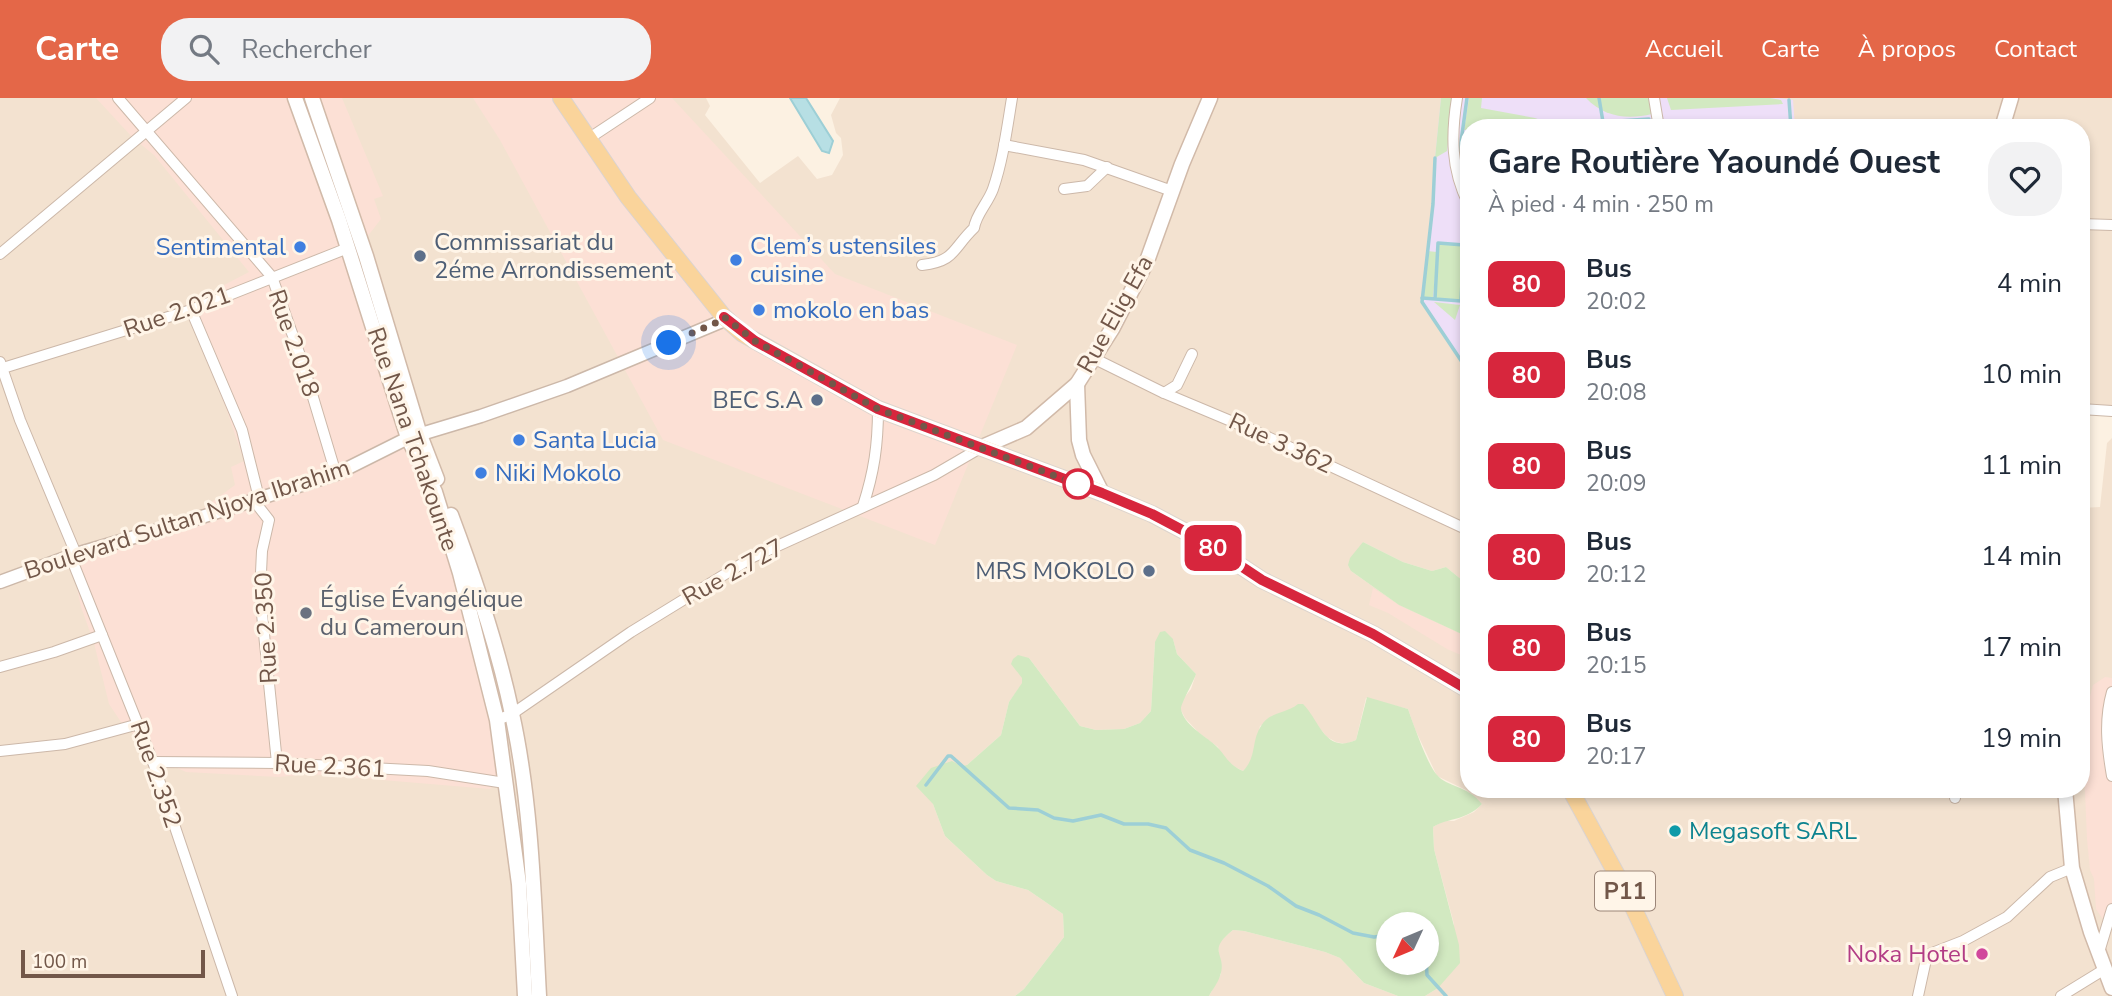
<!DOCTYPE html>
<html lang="fr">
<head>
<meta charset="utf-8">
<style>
  :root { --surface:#fff; --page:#f2f2f3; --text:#1f2937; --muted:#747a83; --accent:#e46748 }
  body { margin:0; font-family:"Nunito Sans",sans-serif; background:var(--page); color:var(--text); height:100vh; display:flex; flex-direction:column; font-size:26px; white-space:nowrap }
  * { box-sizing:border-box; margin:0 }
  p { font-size:23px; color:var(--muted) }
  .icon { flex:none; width:38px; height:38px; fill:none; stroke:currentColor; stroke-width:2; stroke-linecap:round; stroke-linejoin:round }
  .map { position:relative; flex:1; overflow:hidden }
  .details { position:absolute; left:1460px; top:21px; width:630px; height:679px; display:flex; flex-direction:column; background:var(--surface); border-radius:28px; box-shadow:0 4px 10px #0003 }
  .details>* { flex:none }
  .badge { padding:0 14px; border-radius:10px; font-size:24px; line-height:46px }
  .needle { width:46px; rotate:226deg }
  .buttons { position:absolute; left:1376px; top:814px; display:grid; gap:14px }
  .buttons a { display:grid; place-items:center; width:63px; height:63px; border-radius:50%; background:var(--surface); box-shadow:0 4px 10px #0003; font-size:35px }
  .scale { position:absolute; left:21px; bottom:18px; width:184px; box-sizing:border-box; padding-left:7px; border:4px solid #725749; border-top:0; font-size:19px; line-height:24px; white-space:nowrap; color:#725749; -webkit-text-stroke:5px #fff5e8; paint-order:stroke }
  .you { position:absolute; width:35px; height:35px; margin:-18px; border:5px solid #fff; border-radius:50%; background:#1a73e8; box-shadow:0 0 0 10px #1a73e833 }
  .map>.badge { position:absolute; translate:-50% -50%; box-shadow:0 0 0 4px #fff }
  .round { display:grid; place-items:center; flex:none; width:74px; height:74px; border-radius:28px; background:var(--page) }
  .summary { display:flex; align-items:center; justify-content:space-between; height:119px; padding:0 28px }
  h1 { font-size:33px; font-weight:700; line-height:52px }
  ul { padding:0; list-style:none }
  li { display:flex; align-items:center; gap:21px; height:91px; padding:0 28px }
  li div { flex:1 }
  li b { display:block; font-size:26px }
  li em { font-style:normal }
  li .badge { min-width:77px; font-weight:700; text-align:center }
  header { display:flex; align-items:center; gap:42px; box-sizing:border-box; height:98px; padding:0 35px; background:var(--accent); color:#fff }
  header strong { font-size:33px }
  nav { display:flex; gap:38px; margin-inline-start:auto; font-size:24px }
  .search { width:490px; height:63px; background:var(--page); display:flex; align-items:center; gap:18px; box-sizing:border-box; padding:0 24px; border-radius:28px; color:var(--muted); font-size:26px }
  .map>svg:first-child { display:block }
  .residential { fill:#f3e2d0 }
  .commercial { fill:#fce0d5 }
  .education { fill:#eedff8 }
  .green { fill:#d2e9c1; fill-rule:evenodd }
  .water { fill:#b7dfe4; stroke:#9dcfd6; stroke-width:2 }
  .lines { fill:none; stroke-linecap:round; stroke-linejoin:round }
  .stream { stroke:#9dcfd6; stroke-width:3.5 }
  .minor-casing { stroke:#ccb8a9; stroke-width:12 }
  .tertiary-casing { stroke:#ccb8a9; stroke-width:15 }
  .secondary-casing { stroke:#d1baa9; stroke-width:17 }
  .primary-casing { stroke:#dad3d0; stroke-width:18 }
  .minor { stroke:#fff; stroke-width:10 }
  .tertiary { stroke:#fff; stroke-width:12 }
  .secondary { stroke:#fff; stroke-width:14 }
  .primary { stroke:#fad49b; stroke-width:16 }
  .line-casing { stroke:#fff; stroke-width:16 }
  .line { stroke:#d7263d; stroke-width:10 }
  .walk { stroke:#725749; stroke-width:7; stroke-dasharray:0 12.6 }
  .shop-dot { fill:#3f7fe0; stroke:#fff5e8; stroke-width:2.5 }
  .service-dot { fill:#5c6f8a; stroke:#fff5e8; stroke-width:2.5 }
  .stop-dot { fill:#fff; stroke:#d7263d; stroke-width:3.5 }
  .worship-dot { fill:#6b7280; stroke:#fff5e8; stroke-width:2.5 }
  .culture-dot { fill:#0f9aa8; stroke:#fff5e8; stroke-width:2.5 }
  .hotel-dot { fill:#d1479c; stroke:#fff5e8; stroke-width:2.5 }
  .labels { text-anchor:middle; stroke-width:6; stroke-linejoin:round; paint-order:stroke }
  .shield { fill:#fff5e8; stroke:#9c8679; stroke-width:2 }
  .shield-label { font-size:23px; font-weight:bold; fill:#725749 }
  .service-label { font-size:24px; fill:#4e5e75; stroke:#fff5e8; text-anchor:end }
  .shop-label { font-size:24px; fill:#366cbe; stroke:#fff5e8; text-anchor:start }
  .street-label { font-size:24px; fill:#725749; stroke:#fff5e8 }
  .worship-label { font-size:24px; fill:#5b616d; stroke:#fff5e8; text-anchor:start }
  .culture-label { font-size:24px; fill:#0d838f; stroke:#fff5e8; text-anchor:start }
  .hotel-label { font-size:24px; fill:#b23c85; stroke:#fff5e8; text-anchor:end }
</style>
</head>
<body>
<header>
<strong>Carte</strong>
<div class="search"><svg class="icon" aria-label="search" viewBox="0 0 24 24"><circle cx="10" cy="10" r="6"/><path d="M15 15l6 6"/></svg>Rechercher</div>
<nav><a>Accueil</a><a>Carte</a><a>À propos</a><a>Contact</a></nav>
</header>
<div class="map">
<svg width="2112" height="898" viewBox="0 0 2112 898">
  <rect width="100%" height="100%" fill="#fcf1e2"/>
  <g class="residential">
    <polygon points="0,0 706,0 710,8 705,17 760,85 798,58 817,81 832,77 843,57 841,40 836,35 831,17 840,0 2112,0 2112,316 2081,316 2081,30 1468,30 1468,487 1446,469 1432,473 1403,464 1363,444 1351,473 1399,507 1468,539 1468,691 2081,691 2081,410 2100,409 2107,345 2112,340 2112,898 1425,898 1438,890 1454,826 1434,751 1433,729 1443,723 1454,723 1474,714 1482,706 1466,692 1437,678 1415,631 1408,611 1366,600 1356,642 1346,646 1336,644 1327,639 1313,622 1289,613 1260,628 1251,665 1243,673 1235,669 1222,659 1218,649 1200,636 1185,620 1180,610 1181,604 1191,591 1196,576 1177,556 1173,541 1155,544 1151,613 1140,625 1124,631 1096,632 1080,628 1029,560 1022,586 1009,604 1001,637 967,667 962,668 933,706 945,738 987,777 996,783 1028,792 1063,816 1064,839 1024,891 1015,898 0,898"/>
    <polygon points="1233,832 1244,833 1325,854 1340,860 1364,885 1398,898 1209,898 1221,876 1218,848 1220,843"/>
  </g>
  <g class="commercial">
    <polygon points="96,0 342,0 383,98 374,101 381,121 364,143 353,148 416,347 490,612 501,677 490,691 310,676 279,679 186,674 137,651 131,630 123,627 109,606 94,545 81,509 71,463 186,423 235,387 231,369 244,363 226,310 184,208 249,174 154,57 133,40"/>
    <polygon points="473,0 672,0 835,176 1017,247 935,447 663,342 500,42"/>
    <polygon points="1373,490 1399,507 1468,539 1468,560 1447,551 1388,515 1369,507"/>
    <polygon points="2105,579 2112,580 2112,822 2102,820 2096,811 2094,781 2090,772 2087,741 2084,670 2087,665 2086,659 2083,659 2082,645 2084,622 2087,614 2086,613 2093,587"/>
  </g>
  <polygon class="education" points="1441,0 1779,0 1793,2 1795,30 1468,30 1468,269 1462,264 1422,204 1429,133 1434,109 1435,60"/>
  <g class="green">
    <polygon points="1441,0 1453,0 1447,53 1435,60"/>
    <polygon points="1469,0 1482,0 1481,10 1535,20 1548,25 1464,32"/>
    <path d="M1586 0H1650L1652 16C1627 22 1604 19 1586 0Z"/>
    <polygon points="1667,0 1770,0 1781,2 1783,6 1671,12"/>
    <polygon points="1468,37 1468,85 1467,85 1462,38"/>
    <polygon points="1438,145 1464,147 1461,203 1435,201 1436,169 1433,200 1423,199 1427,153 1437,154"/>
    <polygon points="1434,204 1460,207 1455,222"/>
    <polygon points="1363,444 1403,464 1432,473 1446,469 1468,487 1468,539 1399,507 1351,473 1348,467 1350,460"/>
    <path d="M1165 533 1173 541 1177 556 1196 576C1194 583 1180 607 1181 611 1184 627 1204 637 1215 647 1226 657 1227 666 1243 673 1257 659 1251 643 1261 628 1270 613 1286 616 1298 606H1303C1320 623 1325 656 1356 642L1367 599 1408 611C1413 625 1428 668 1437 677 1447 689 1467 687 1482 706 1466 723 1450 719 1433 729L1434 751 1459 847 1460 865 1438 890 1425 898H1398L1364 885 1340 860 1325 854 1244 833 1233 832C1205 854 1228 855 1220 878 1218 885 1212 892 1209 898H1015L1024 891 1064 839 1063 816 1028 792 996 783 987 777 945 738 933 706 916 688 931 670 952 663 961 668 967 667 1001 637 1009 604 1022 585V580L1011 566 1013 561 1018 557 1029 560 1080 628 1096 632 1124 631 1140 625 1151 613 1155 544 1160 534ZM1388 826H1426V864H1388Z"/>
  </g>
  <polygon class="water" points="790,0 806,0 833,43 829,55 822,53"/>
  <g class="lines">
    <g class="stream">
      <polyline points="1467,0 1460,51 1468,87"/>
      <polyline points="1789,2 1791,30"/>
      <polyline points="1603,24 1649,21"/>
      <polyline points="1505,30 1563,26 1564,30"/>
      <polyline points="1580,30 1580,26 1603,24 1599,0"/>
      <polyline points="1435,60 1433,106 1422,204 1462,264 1468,269"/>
      <polyline points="1422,200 1461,203 1464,147 1438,145 1435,201"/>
      <polyline points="926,687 948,658 951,658 1009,710 1038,712 1054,720 1073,723 1101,717 1124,726 1148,726 1166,730 1190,752 1224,765 1268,788 1296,808 1319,817 1353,835 1374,839 1388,837"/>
      <polyline points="1426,859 1427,877 1446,898"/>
    </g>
    <g class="minor-casing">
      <g id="minor">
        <polyline points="118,0 272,179 303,266 336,376"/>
        <path d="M1457 0C1451 37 1451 71 1468 105"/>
        <polyline points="1654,0 1659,30"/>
        <polyline points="588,41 650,0"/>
        <polyline points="1004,47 1084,62 1172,93"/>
        <polyline points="1064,91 1087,88 1107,69"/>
        <polyline points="2081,126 2112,127"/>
        <polyline points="0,156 186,0"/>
        <path d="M922 167C956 163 952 151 974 130 976 116 988 105 993 91 1003 62 1007 30 1012 0"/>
        <polyline points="191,212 242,332 259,400 258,408 269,422 262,453 260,496 277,665"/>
        <polyline points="1093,260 1164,295 1257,334 1468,432"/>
        <polyline points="0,264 20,322 76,456 74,467 153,664 232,898"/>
        <polyline points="3,270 191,212 348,150"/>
        <polyline points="1164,295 1177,287 1192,256"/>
        <polyline points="2081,311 2112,313"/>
        <path d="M863 408C874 374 878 347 878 311"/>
        <polyline points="0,569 54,554 102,537"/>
        <path d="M2112 594C2104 622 2107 649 2112 678"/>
        <polyline points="497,622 512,616 631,534 753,459 934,377 982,349"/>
        <polyline points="0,653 65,646 139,626"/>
        <polyline points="153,664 277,665 428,673 505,685"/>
        <polyline points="1955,700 1955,691"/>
        <polyline points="2099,854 2112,811"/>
        <polyline points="1918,898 1927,857 1963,843 2007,819 2050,779 2072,770"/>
        <polyline points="2061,898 2105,871"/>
      </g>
    </g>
    <g class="tertiary-casing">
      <polyline id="tertiary" points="0,484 76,456 186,424 336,376 408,340 481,318 567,288 720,224 724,219"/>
    </g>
    <g class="secondary-casing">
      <g id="secondary">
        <polyline points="295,0 339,122 408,340 435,394 460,475 497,622 519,786 525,898"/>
        <polyline points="312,0 366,158 420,337 437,381"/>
        <polyline points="2002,30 2011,0"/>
        <polyline points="1077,286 1079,342 1083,357 1102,395"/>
        <polyline points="982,349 1026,330 1077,286 1112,231 1147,163 1182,66 1210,0"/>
        <path d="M451 417C475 481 498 548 512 616 532 707 534 805 539 898"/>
        <polyline points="2065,691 2072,770 2091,834 2112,890"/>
      </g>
    </g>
    <g class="primary-casing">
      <g id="primary">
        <polyline points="561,0 628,99 724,219 743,236 878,311 1102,395 1152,416 1203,443 1262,482 1373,536 1468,592"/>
        <polyline points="1570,691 1624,790 1675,898"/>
      </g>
    </g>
    <use href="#minor" class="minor"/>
    <use href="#tertiary" class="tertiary"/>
    <use href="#secondary" class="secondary"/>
    <use href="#primary" class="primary"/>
  </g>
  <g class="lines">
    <g class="line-casing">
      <polyline id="line" points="724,219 755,243 878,311 1102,395 1152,416 1203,443 1262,482 1373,536 1468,592"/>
    </g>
    <use href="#line" class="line"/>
    <polyline class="walk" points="669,245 720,223 724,219 755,243 878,311 1082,388 1078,386"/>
  </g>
  <g class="shop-dot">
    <circle cx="300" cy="149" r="7"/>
    <circle cx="736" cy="162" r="7"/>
    <circle cx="759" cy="212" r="7"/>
    <circle cx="519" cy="342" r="7"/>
    <circle cx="481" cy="375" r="7"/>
  </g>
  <g class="service-dot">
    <circle cx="420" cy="158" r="7"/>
    <circle cx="817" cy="302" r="7"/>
    <circle cx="1149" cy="473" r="7"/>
  </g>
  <circle class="stop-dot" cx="1078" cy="386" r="14"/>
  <circle class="worship-dot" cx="306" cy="515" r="7"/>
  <circle class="culture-dot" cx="1675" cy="733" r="7"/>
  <circle class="hotel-dot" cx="1982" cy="856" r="7"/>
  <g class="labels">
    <rect class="shield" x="1595" y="773.5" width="60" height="39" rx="5"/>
    <g class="shield-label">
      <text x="1625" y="801">P11</text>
    </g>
    <g class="service-label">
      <text x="434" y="152" text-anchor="start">Commissariat du<tspan x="434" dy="28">2éme Arrondissement</tspan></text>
      <text x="803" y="310">BEC S.A</text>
      <text x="1135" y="481">MRS MOKOLO</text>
    </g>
    <g class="shop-label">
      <text x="750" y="156">Clem’s ustensiles<tspan x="750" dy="28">cuisine</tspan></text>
      <text x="286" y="157" text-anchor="end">Sentimental</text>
      <text x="773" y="220">mokolo en bas</text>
      <text x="533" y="350">Santa Lucia</text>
      <text x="495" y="383">Niki Mokolo</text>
    </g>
    <g class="street-label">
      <text transform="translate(177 214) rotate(-19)" y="8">Rue 2.021</text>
      <text transform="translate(1115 216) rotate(-61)" y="8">Rue Elig Efa</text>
      <text transform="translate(294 245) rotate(71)" y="8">Rue 2.018</text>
      <text transform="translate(413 341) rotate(71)" y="8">Rue Nana Tchakounte</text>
      <text transform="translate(1281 345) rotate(25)" y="8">Rue 3.362</text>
      <text transform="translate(187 421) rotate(-18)" y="8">Boulevard Sultan Njoya Ibrahim</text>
      <text transform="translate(733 474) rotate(-29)" y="8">Rue 2.727</text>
      <text transform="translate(266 530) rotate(-93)" y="8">Rue 2.350</text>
      <text transform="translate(330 668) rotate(3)" y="8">Rue 2.361</text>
      <text transform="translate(156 676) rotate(71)" y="8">Rue 2.352</text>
    </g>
    <g class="worship-label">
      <text x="320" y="509">Église Évangélique<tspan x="320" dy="28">du Cameroun</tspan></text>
    </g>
    <g class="culture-label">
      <text x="1689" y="741">Megasoft SARL</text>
    </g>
    <g class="hotel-label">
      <text x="1968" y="864">Noka Hotel</text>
    </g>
  </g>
</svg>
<div class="buttons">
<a><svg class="needle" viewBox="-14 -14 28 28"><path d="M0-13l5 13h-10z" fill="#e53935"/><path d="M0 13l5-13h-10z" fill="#747a83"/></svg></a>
</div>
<div class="scale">100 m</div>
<div class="you" style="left:669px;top:245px"></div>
<b class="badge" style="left:1213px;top:450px;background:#d7263d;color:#fff">80</b>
<section class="details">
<div class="summary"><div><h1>Gare Routière Yaoundé Ouest</h1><p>À pied · 4 min · 250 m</p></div><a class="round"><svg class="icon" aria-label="heart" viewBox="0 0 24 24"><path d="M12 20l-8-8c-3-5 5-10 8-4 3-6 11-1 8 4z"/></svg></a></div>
<ul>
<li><span class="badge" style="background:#d7263d;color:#fff">80</span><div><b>Bus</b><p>20:02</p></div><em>4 min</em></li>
<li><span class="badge" style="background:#d7263d;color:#fff">80</span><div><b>Bus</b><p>20:08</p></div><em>10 min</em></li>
<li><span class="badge" style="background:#d7263d;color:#fff">80</span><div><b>Bus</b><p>20:09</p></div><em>11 min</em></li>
<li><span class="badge" style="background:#d7263d;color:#fff">80</span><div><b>Bus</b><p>20:12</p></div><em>14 min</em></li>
<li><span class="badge" style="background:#d7263d;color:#fff">80</span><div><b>Bus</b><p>20:15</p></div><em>17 min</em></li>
<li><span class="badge" style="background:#d7263d;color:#fff">80</span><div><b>Bus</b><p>20:17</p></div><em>19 min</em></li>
</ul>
</section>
</div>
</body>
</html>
